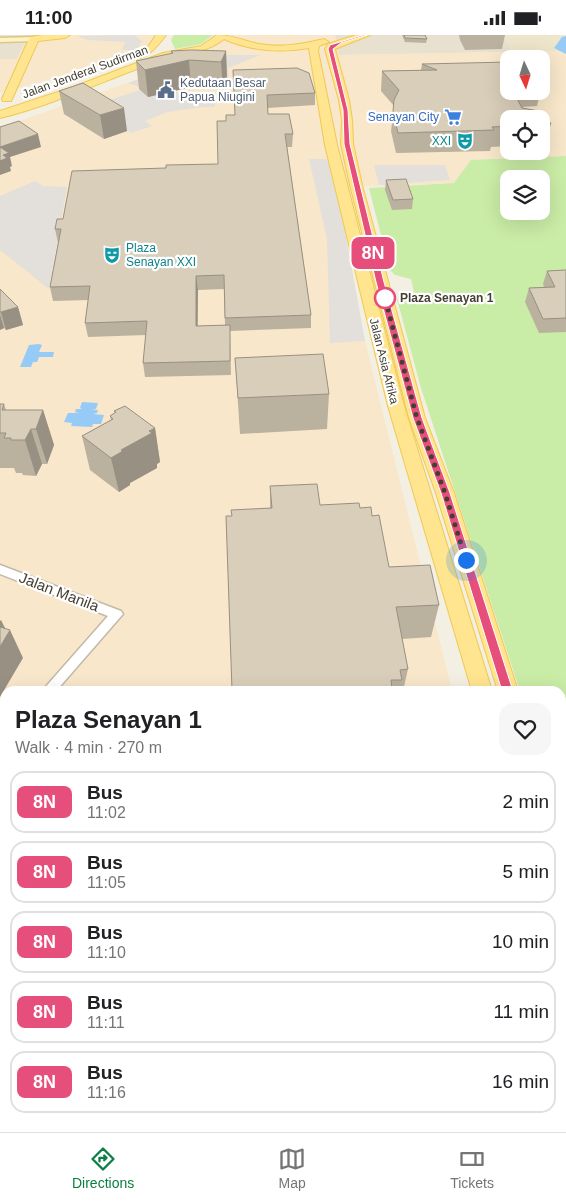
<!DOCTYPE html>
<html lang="en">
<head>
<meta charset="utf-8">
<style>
  :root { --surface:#fff; --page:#f6f6f6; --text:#202124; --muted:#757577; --line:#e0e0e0; --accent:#0b8043 }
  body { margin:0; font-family:Arial,sans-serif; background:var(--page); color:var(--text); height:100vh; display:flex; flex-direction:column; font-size:19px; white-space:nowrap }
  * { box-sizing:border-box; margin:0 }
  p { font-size:16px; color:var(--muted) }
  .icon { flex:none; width:28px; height:28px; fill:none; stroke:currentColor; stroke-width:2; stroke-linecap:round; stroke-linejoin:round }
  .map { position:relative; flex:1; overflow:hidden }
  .panel { position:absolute; left:0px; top:651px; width:566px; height:446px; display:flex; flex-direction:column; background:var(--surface); border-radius:15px 15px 0 0; box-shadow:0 5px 20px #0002 }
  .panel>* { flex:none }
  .badge { padding:0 10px; border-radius:8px; font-size:18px; line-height:32px }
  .needle { width:32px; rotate:176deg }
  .fabs { position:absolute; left:500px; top:15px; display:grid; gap:10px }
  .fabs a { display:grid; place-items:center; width:50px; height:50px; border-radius:10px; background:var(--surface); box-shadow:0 5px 20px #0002; font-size:25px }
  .you { position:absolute; width:25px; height:25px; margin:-12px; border:4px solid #fff; border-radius:50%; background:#1a73e8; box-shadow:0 0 0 8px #1a73e833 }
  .map>.badge { position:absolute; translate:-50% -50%; box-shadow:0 0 0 2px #fff }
  .round { display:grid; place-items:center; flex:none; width:52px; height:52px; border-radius:15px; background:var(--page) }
  .headline { display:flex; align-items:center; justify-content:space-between; height:85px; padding:0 15px }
  h1 { font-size:24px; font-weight:800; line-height:38px }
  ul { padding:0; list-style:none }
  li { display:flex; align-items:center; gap:15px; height:62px; margin:0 10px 8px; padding:0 5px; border:2px solid var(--line); border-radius:15px }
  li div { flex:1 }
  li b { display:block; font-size:19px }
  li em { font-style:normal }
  li .badge { min-width:55px; font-weight:700; text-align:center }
  .status { display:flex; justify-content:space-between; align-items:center; height:35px; padding:0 25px; background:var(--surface); direction:ltr }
  .status svg { height:14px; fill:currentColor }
  .tab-bar { display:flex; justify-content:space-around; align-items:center; height:70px; border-top:1px solid var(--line); background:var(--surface); font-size:14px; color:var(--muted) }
  .tab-bar a { display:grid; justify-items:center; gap:2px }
  .tab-bar .active { color:var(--accent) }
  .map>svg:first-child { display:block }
  .residential { fill:#e8e1d0 }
  .commercial { fill:#f8e7ca; fill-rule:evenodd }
  .education { fill:#eee6ca }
  .green { fill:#c9eca6; fill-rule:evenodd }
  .parking { fill:#e3e0db }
  .water { fill:#97cbf7 }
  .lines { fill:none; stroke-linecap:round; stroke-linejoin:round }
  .river { fill:#97cbf7; fill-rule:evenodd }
  .street-casing { stroke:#c2baa7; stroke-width:3 }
  .secondary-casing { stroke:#d8c88d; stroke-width:3 }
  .primary-casing { stroke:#efc954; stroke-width:2 }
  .street { fill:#fff; fill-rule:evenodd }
  .secondary { fill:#fff3c0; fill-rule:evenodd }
  .primary { fill:#ffe58f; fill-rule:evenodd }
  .wall { fill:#bbb19f; fill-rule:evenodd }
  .shaded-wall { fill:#989082 }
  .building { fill:#d9ceb9; stroke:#989082 }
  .line { fill:#e64f7c; stroke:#fff }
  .walk { stroke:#453f32; stroke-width:5; stroke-dasharray:0 9 }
  .stop-dot { fill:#fff; stroke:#e64f7c; stroke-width:2.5 }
  .labels { text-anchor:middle; stroke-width:4.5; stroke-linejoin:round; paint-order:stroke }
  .far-street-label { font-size:12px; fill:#453f32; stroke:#fff }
  .far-service-label { font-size:12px; fill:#4e5e75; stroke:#fff; text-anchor:start }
  .far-shop-label { font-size:12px; fill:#366cbe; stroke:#fff; text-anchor:end }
  .far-culture-label { font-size:12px; fill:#0d838f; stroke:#fff; text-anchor:end }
  .far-stop-label { font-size:12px; font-weight:bold; fill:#453f32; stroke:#fff; text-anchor:start }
  .street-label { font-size:15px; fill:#453f32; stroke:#fff }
</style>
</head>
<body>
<div class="status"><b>11:00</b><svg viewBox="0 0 49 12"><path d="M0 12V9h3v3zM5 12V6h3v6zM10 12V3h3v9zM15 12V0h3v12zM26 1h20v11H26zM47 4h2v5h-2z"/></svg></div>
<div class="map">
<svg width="566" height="1097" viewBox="0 0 566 1097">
  <rect width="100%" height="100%" fill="#f3efe2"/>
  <g class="residential">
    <polygon points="0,0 55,0 28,2 17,24 0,24"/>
    <polygon points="335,0 566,0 566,18 564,16 338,20"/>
  </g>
  <g class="commercial">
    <polygon points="55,0 154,0 152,7 136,21 0,58 0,24 17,24 28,2"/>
    <path d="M225 0H335L339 20 564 16 566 18V121L471 125 454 148 329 153 365 306 452 656H5V694L0 692V93L200 22ZM509 24H541V56H509ZM509 84H541V116H509Z"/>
  </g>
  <polygon class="education" points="502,0 566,0 566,14 564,16 512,17"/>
  <g class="green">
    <polygon points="174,0 213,0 201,9 175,14 171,5"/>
    <path d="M566 121V788L561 774V656H520L421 353 397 264 414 257 411 244 395 240 390 235 369 153 454 148 471 125ZM509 144H541V176H509Z"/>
    <polygon points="0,740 5,742 5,1092 557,1092 557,1097 0,1097"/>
  </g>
  <g class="parking">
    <polygon points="134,0 142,6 136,15 122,15 125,7 88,5 77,1"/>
    <polygon points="222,20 260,20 228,33 229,44 193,42 140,52 128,48 200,22"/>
    <polygon points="140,55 176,56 182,62 193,59 203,60 202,62 206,67 216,67 214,72 202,72 168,77 145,86 152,91 131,98 87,72"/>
    <polygon points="309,124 332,124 365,306 330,308 327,204"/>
    <polygon points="374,130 445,130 450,145 379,150"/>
    <polygon points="35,146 43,151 67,152 49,254 0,215 0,161"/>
    <polygon points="202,1092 302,1092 303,1097 200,1097"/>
    <polygon points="535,1092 536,1097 391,1097 390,1093"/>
  </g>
  <g class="water">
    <polygon points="39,309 42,310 39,317 54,317 53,322 39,322 37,327 33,327 31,332 20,332 29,310"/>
    <polygon points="82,367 98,368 96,374 92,375 98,375 97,378 93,379 104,380 101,389 93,389 92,392 71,391 72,388 64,387 68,378 79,378 75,377 76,374 82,374 80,373"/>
  </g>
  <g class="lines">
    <polygon class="river" points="566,1 566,19 554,13 562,2"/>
    <g class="street-casing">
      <polygon id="street" points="0,530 121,576 123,579 56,656 42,656 108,581 0,539"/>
    </g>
    <g class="secondary-casing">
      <g id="secondary">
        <polygon points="37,2 38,4 34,6 0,7 0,3"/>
        <polygon points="0,690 5,691 5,707 0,706"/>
        <polygon points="0,709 5,711 5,729 0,727"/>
      </g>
    </g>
    <g class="primary-casing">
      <g id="primary">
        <polygon points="43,0 70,0 65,3 38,6 12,64 11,66 3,66 2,64 29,4 31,2"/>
        <path d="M156 0H166C157 12 145 27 128 24V20L148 12Z"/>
        <path d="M217 0C232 0 244 6 259 9 281 13 303 9 324 4L329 7 319 11 318 16 337 110 404 371 492 656H472L388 371 325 110 309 13C280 18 251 16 224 4 205 19 188 16 167 23 111 42 57 69 0 83V76L73 52 163 18 201 11Z"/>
        <polygon points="356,0 370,0 335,14 349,65 352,85 353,109 362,150 425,383 454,458 518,656 498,656 436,458 409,383 350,150 341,109 342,85 339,65 325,14 328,9"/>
        <polygon points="561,803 566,805 566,838 561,836"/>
        <polygon points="561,874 566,876 566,903 561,901"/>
        <polygon points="561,931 566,933 566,1016 561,1014"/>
      </g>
    </g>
    <use href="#street" class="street"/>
    <use href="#secondary" class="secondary"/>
    <use href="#primary" class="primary"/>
  </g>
  <g class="wall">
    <polygon points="402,0 425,0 427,4 426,8 405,7"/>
    <polygon points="459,0 505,0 502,14 465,15 460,5"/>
    <polygon points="171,16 226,16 227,44 223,54 191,52 148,62 139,54 136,26 171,19"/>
    <polygon points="422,29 509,56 541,56 541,30 542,57 540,58 537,71 522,72 551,89 546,109 541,110 541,84 509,84 509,111 491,112 490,116 396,118 391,96 394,71 381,56 382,36 421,35"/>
    <path d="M233 35 315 58V70L267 73 268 79 293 99 292 112H287L311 280V293L230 296 231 340 145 342 143 328 146 300 88 302 85 288 88 265 53 266 50 252 58 208 55 194 63 184 166 133 218 129 226 86 235 80ZM224 254 225 290 198 291V255Z"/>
    <polygon points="59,56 127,96 104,104 64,79"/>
    <polygon points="386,145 413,164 412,174 392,175 385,155"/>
    <polygon points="566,235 566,297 539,298 525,267 529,253 544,252 543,249 547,236"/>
    <polygon points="0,254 18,272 23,290 6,295 4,293 0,295"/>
    <polygon points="235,323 329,359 327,394 240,399"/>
    <polygon points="0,369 4,369 6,375 43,375 54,410 47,429 42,429 36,441 23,440 22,438 16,438 14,433 0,433"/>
    <polygon points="114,376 155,393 160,427 157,429 157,433 130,448 130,450 119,457 90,435 82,401 111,385 110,381 115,378"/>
    <polygon points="270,451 320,470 360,473 372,481 389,532 439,570 431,602 402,604 408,634 403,656 233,656 226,481 232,481 270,473"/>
  </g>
  <g class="shaded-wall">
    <polygon points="226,16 227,44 223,54 221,27"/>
    <polygon points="189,25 191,52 148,62 145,35"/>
    <polygon points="546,38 542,57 540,58 540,56 541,56 541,40"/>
    <polygon points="124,73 127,96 104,104 100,80"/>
    <polygon points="38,99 41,112 10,122 12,131 10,132 11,136 0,140 0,112"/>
    <polygon points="196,241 198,255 197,305 196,291"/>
    <polygon points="18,272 23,290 6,295 1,277"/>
    <polygon points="0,280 4,293 0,295"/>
    <polygon points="43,375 54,410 47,429 36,394"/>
    <polygon points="155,393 160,427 157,429 157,433 130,448 130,450 119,457 111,423 121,415"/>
    <polygon points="31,394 42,429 36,441 25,405"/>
    <polygon points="1,585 8,599 10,595 23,623 0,662 0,586"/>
  </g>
  <g class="building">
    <polygon points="404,0 425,0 427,4 405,3"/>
    <polygon points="191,15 226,16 221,27 189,25 145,35 136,26 173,18 171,16"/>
    <polygon points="509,27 509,56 513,56 522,73 544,77 551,89 541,89 541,84 509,84 509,91 492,92 494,95 398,98 393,76 394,65 399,55 382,36 437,35 422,29"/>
    <polygon points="541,30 546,38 541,40"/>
    <polygon points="297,33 309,38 315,58 267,60 268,79 289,79 293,99 285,99 311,280 225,283 224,240 196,241 196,291 230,290 230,326 143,328 147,286 85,288 90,251 50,252 61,194 55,194 57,184 63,184 72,136 166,133 166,130 218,129 217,86 226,86 226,80 235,80 233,35"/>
    <polygon points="83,48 124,73 100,80 59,56"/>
    <polygon points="19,86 38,99 0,112 9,118 3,120 7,123 0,126 0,92"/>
    <polygon points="406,144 413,164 393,165 386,145"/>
    <polygon points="566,235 566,283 543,284 529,253 555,252 547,236"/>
    <polygon points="0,254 18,272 1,277 0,277"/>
    <polygon points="323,319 329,359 238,363 235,323"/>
    <polygon points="0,369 4,369 2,375 43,375 36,394 31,394 25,405 11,405 11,403 4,403 6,398 0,398"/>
    <polygon points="125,371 155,393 149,396 152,398 121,415 123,416 111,423 82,401 113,384 110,381 116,377 114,376"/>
    <polygon points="317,449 320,470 359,468 360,473 371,472 372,481 379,480 389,532 430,530 439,570 396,572 408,634 400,635 402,645 391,645 392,654 362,656 240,656 240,654 232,655 226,481 232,481 231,475 272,473 270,451"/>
    <polygon points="0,592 10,595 0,612"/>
  </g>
  <polygon class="line" points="363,0 367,0 341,8 333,14 348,75 350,109 384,247 422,383 450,458 513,656 507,661 502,656 441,458 413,383 376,247 344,109 343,75 328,14 330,10"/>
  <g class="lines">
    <polyline class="walk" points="385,263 383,256 417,383 445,458 466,525"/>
  </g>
  <defs>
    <g id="civic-bare" transform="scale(1.35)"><path d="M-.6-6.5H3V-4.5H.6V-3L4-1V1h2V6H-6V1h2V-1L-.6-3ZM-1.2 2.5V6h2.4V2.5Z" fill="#5c6f8a" stroke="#fff" stroke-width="2.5" paint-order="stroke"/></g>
    <g id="supermarket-bare" transform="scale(1.35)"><path d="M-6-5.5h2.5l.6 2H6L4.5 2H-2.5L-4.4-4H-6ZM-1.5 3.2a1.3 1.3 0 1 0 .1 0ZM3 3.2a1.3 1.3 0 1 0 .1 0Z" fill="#3f7fe0" stroke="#fff" stroke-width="2.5" paint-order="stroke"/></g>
    <g id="theatre-bare" transform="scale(1.35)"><path d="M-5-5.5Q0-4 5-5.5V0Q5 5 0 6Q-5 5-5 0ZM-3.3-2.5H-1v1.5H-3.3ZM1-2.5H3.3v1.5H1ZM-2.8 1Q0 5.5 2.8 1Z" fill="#0f9aa8" stroke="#fff" stroke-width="2.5" paint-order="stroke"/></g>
  </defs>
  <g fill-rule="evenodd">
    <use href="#civic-bare" x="166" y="55"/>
    <use href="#supermarket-bare" x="453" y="82"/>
    <use href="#theatre-bare" x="465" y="106"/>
    <use href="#theatre-bare" x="112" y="220"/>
  </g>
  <circle class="stop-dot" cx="385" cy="263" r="10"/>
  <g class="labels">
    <g class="far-street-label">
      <text transform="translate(85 37) rotate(-20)" y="4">Jalan Jenderal Sudirman</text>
      <text transform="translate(384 326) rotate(76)" y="4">Jalan Asia Afrika</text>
    </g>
    <g class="far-service-label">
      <text x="180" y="52">Kedutaan Besar<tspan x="180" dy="14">Papua Niugini</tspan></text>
    </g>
    <g class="far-shop-label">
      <text x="439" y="86">Senayan City</text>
    </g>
    <g class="far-culture-label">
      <text x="451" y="110">XXI</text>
      <text x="126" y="217" text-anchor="start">Plaza<tspan x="126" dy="14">Senayan XXI</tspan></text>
    </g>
    <g class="far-stop-label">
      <text x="400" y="267">Plaza Senayan 1</text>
    </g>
    <g class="street-label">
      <text transform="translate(59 557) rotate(21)" y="5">Jalan Manila</text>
    </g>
  </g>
</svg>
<div class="fabs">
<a><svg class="needle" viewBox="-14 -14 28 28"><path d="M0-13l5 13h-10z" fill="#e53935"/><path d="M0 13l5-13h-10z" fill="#757577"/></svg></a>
<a><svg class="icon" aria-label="locate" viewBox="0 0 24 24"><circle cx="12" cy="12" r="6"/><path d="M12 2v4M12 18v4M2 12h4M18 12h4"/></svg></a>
<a><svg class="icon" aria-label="layers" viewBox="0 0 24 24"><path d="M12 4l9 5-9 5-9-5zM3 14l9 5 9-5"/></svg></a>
</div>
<div class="you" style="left:466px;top:525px"></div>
<b class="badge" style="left:373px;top:218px;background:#e64f7c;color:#fff">8N</b>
<section class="panel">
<div class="headline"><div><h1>Plaza Senayan 1</h1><p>Walk · 4 min · 270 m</p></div><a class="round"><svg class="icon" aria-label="heart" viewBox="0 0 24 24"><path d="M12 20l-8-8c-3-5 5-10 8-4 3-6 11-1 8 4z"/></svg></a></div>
<ul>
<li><span class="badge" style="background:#e64f7c;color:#fff">8N</span><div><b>Bus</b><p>11:02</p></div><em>2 min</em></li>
<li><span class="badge" style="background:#e64f7c;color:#fff">8N</span><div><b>Bus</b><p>11:05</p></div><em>5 min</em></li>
<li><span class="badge" style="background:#e64f7c;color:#fff">8N</span><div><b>Bus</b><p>11:10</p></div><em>10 min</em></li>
<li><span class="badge" style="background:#e64f7c;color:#fff">8N</span><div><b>Bus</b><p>11:11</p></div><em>11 min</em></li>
<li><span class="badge" style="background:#e64f7c;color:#fff">8N</span><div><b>Bus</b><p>11:16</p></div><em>16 min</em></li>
</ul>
</section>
</div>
<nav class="tab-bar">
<a class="active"><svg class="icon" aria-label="directions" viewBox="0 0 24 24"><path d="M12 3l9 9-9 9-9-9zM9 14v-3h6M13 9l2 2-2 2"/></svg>Directions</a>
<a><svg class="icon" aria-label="map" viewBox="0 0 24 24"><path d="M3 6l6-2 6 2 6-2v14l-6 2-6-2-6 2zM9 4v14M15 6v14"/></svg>Map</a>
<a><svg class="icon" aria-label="tickets" viewBox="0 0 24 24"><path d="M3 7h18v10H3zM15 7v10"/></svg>Tickets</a>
</nav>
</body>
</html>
